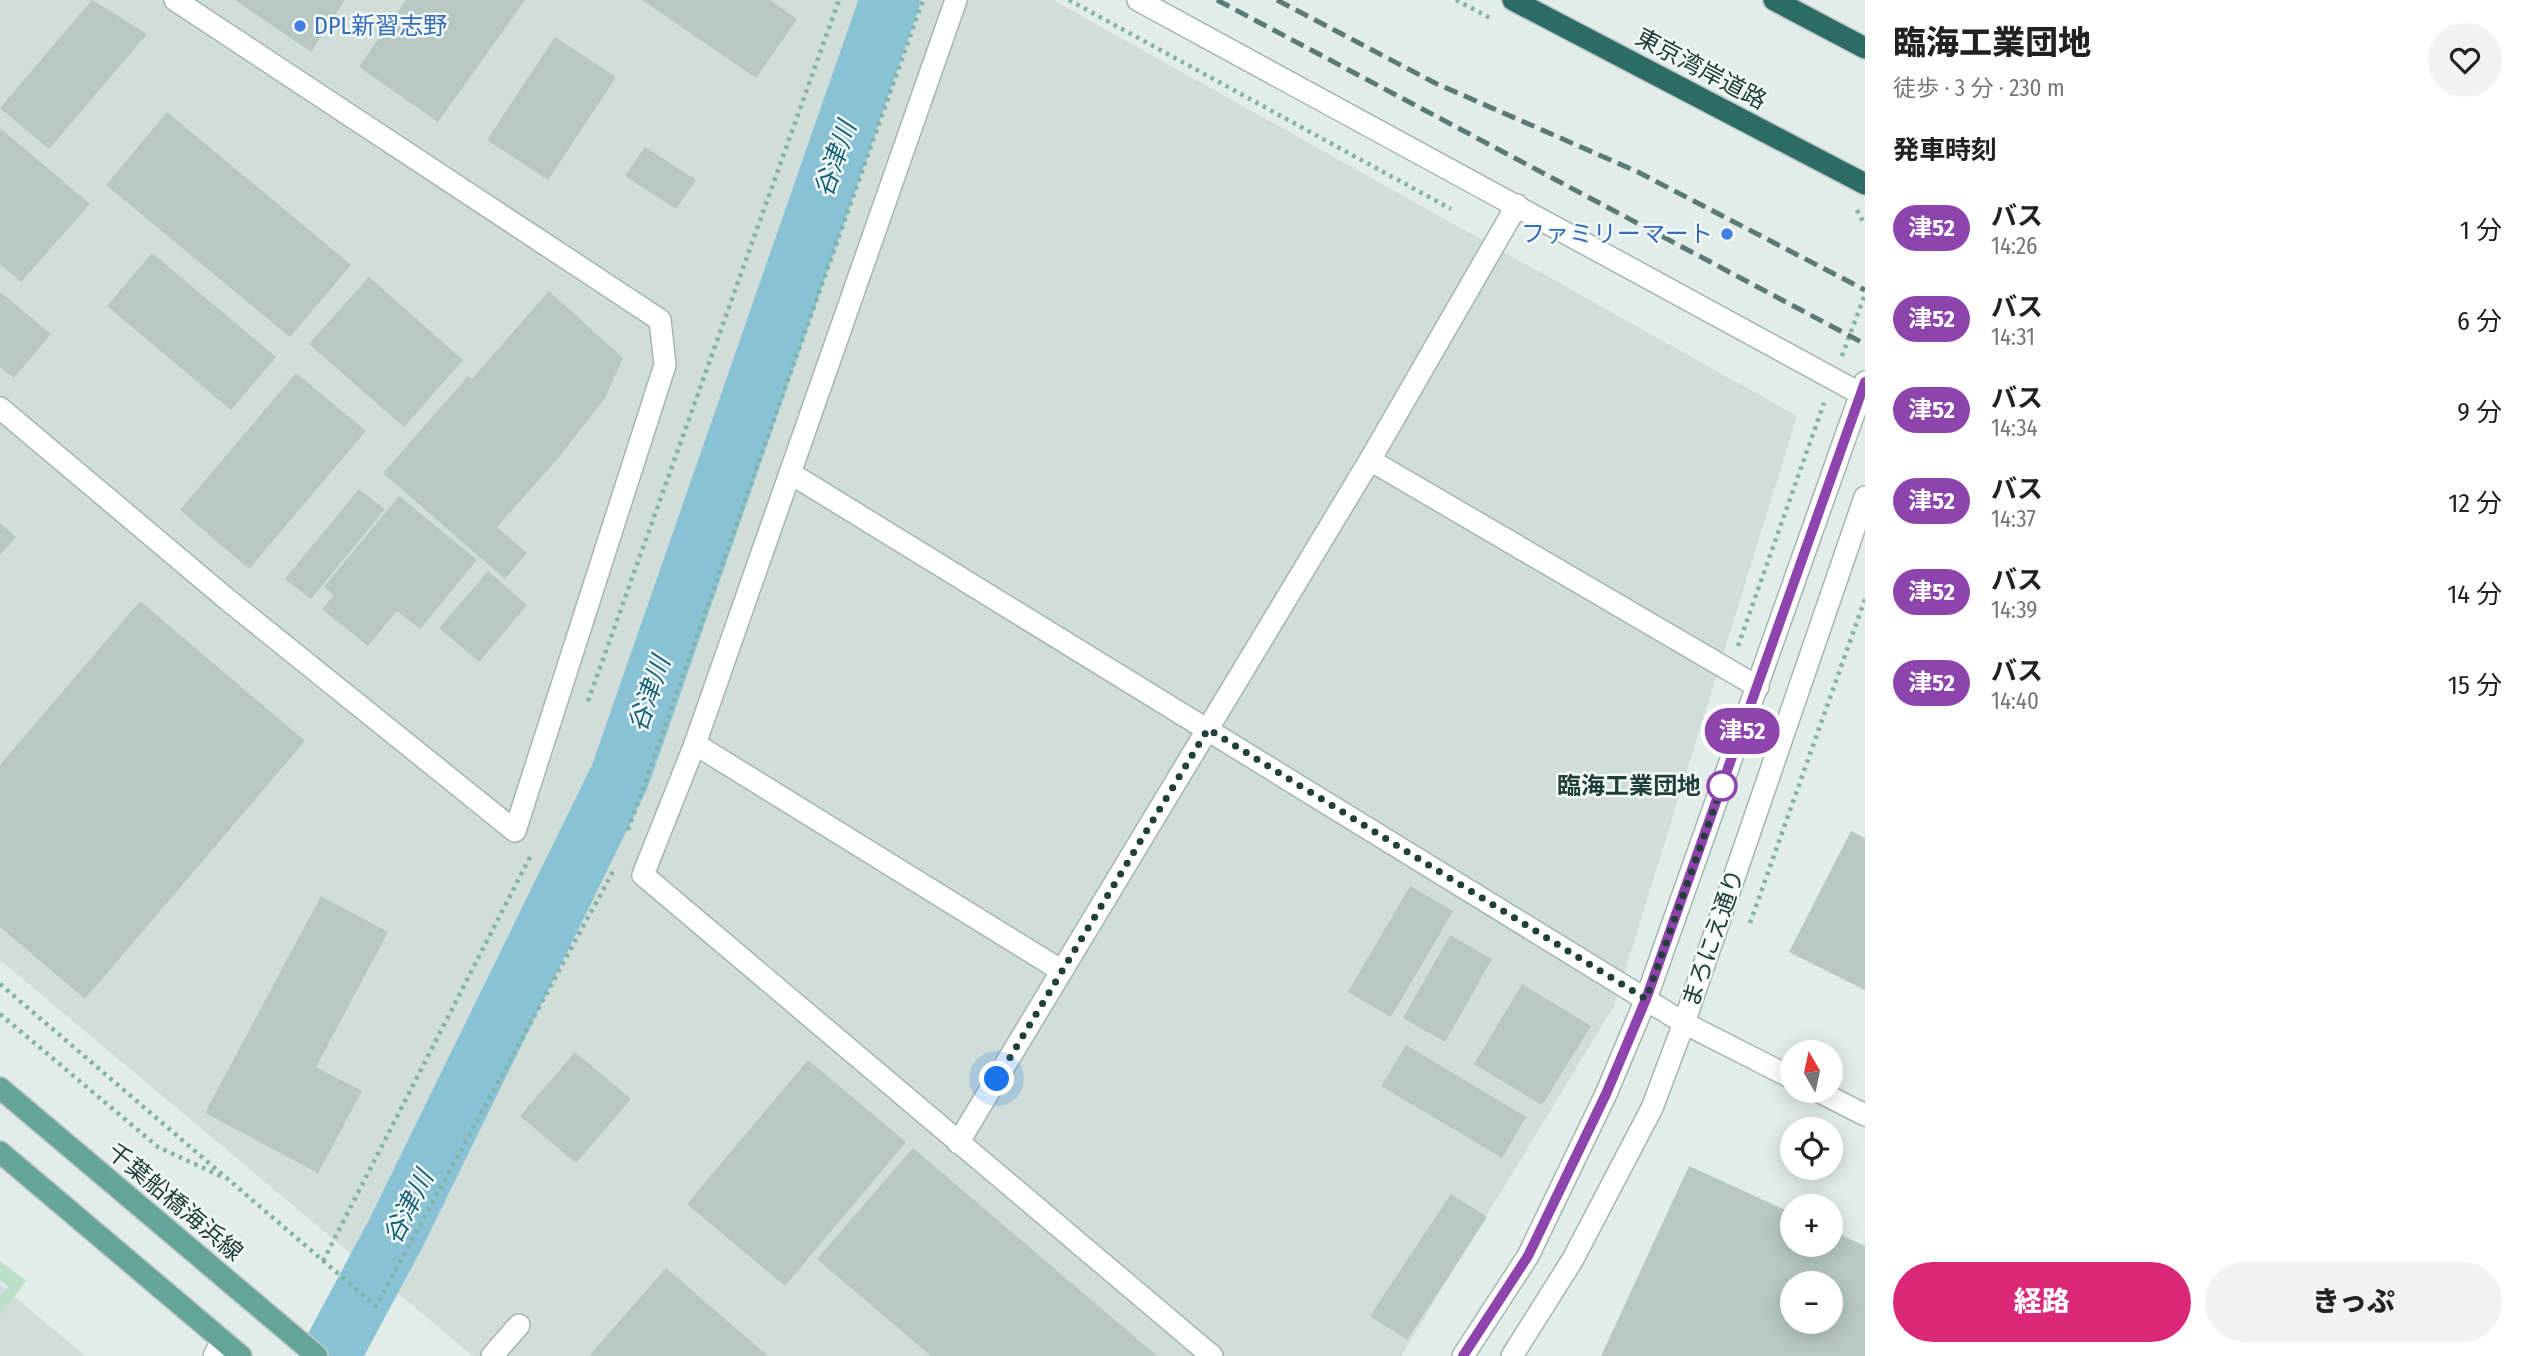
<!DOCTYPE html>
<html lang="ja">
<head>
<meta charset="utf-8">
<style>
  :root { --surface:#fff; --page:#f2f2f2; --text:#222; --muted:#767676; --accent:#db2777 }
  body { margin:0; font-family:"Fira Sans Condensed","Noto Sans JP",sans-serif; background:var(--page); color:var(--text); height:100vh; display:flex; flex-direction:column; font-size:26px; white-space:nowrap }
  * { box-sizing:border-box; margin:0 }
  p { font-size:23px; color:var(--muted) }
  .icon { flex:none; width:38px; height:38px; fill:none; stroke:currentColor; stroke-width:2; stroke-linecap:round; stroke-linejoin:round }
  .map { position:relative; flex:1; overflow:hidden }
  .side { display:flex; flex-direction:column; background:var(--surface); width:665px }
  .side>* { flex:none }
  .badge { padding:0 14px; border-radius:23px; font-size:24px; line-height:46px }
  .needle { width:46px; rotate:351deg }
  .tools { position:absolute; left:1780px; top:1040px; display:grid; gap:14px }
  .tools a { display:grid; place-items:center; width:63px; height:63px; border-radius:50%; background:var(--surface); box-shadow:0 4px 18px #0003; font-size:35px }
  .you { position:absolute; width:35px; height:35px; margin:-18px; border:5px solid #fff; border-radius:50%; background:#1a73e8; box-shadow:0 0 0 10px #1a73e833 }
  .map>.badge { position:absolute; translate:-50% -50%; box-shadow:0 0 0 4px #fff }
  h2 { padding:0 28px; font-size:26px; line-height:63px }
  .round { display:grid; place-items:center; flex:none; width:74px; height:74px; border-radius:37px; background:var(--page) }
  .head { display:flex; align-items:center; justify-content:space-between; height:119px; padding:0 28px }
  h1 { font-size:33px; font-weight:800; line-height:52px }
  .cta { display:flex; gap:14px; margin-top:auto; padding:14px 28px }
  .cta a { flex:1; height:80px; border-radius:42px; background:var(--accent); color:#fff; font-size:28px; font-weight:800; line-height:80px; text-align:center }
  .cta a+a { background:var(--page); color:var(--text) }
  ul { padding:0; list-style:none }
  li { display:flex; align-items:center; gap:21px; height:91px; padding:0 28px }
  li div { flex:1 }
  li b { display:block; font-size:26px }
  li em { font-style:normal }
  li .badge { min-width:77px; font-weight:700; text-align:center }
  main { display:flex; flex:1; min-height:0 }
  .map>svg:first-child { display:block }
  .built { fill:#d0ddd8 }
  .green { fill:#badfc7 }
  .lines { fill:none; stroke-linecap:round; stroke-linejoin:round }
  .river { stroke:#88c2d4; stroke-width:60 }
  .building { fill:#b7c8c2; fill-rule:evenodd }
  .minor-casing { stroke:#a4b5b1; stroke-width:24 }
  .major-casing { stroke:#c1c9c8; stroke-width:24 }
  .highway-casing { stroke:#c1c9c8; stroke-width:24 }
  .path { stroke:#81b2a7; stroke-width:4.5; stroke-dasharray:3.5 5; stroke-linecap:butt }
  .minor { stroke:#fff; stroke-width:21 }
  .major { stroke:#65a499; stroke-width:21 }
  .highway { stroke:#2c6c64; stroke-width:21 }
  .rail { stroke:#5c7a75; stroke-width:5; stroke-dasharray:14 7; stroke-linecap:butt }
  .line-casing { stroke:#fff; stroke-width:16 }
  .line { stroke:#8e44ad; stroke-width:10 }
  .walk { stroke:#213f39; stroke-width:7; stroke-dasharray:0 12.6 }
  .shop-dot { fill:#3f7fe0; stroke:#f3f9f7; stroke-width:2.5 }
  .stop-dot { fill:#fff; stroke:#8e44ad; stroke-width:3.5 }
  .labels { text-anchor:middle; stroke-width:5; stroke-linejoin:round; paint-order:stroke }
  .shop-label { font-size:24px; fill:#366cbe; stroke:#f3f9f7; text-anchor:start }
  .street-label { font-size:24px; fill:#213f39; stroke:#f3f9f7 }
  .stop-label { font-size:24px; font-weight:bold; fill:#213f39; stroke:#f3f9f7; text-anchor:end }
  .water-label { font-size:26px; font-style:italic; fill:#19647d; stroke:#f3f9f7 }
</style>
</head>
<body>
<main>
<div class="map">
<svg width="1865" height="1356" viewBox="0 0 1865 1356">
  <rect width="100%" height="100%" fill="#e2ede9"/>
  <g class="built">
    <polygon points="0,0 1053,0 1797,416 1614,1006 1401,1356 473,1356 0,960"/>
    <polygon points="0,1284 85,1356 0,1356"/>
  </g>
  <polygon class="green" points="0,1261 26,1281 0,1315 0,1298 8,1287 0,1280"/>
  <g class="lines">
    <polyline class="river" points="330,1356 395,1235 620,776 890,0"/>
  </g>
  <g class="building">
    <polygon points="92,0 147,34 49,149 0,108"/>
    <polygon points="235,0 345,0 311,52"/>
    <polygon points="406,0 525,0 438,122 359,67"/>
    <polygon points="642,0 770,0 797,19 756,78"/>
    <polygon points="555,37 616,77 548,180 487,140"/>
    <polygon points="167,112 351,265 290,337 106,185"/>
    <polygon points="0,128 90,204 21,282 0,264"/>
    <polygon points="645,147 696,180 676,209 625,176"/>
    <polygon points="152,253 276,357 231,410 107,306"/>
    <polygon points="369,277 463,360 404,427 309,344"/>
    <polygon points="549,291 623,358 605,398 560,456 497,527 527,553 505,579 383,473 468,376 472,379"/>
    <polygon points="0,292 51,334 14,378 0,367"/>
    <polygon points="296,373 366,431 249,569 180,510"/>
    <polygon points="359,489 385,509 311,599 285,579"/>
    <polygon points="399,496 477,560 420,629 397,611 368,646 322,609 334,595 324,587"/>
    <polygon points="0,523 16,537 0,555"/>
    <polygon points="488,571 527,605 479,662 439,628"/>
    <polygon points="140,601 305,741 85,999 0,927 0,765"/>
    <polygon points="1851,831 1865,838 1865,990 1789,952"/>
    <polygon points="1410,886 1453,911 1391,1017 1348,992"/>
    <polygon points="321,896 388,932 316,1067 362,1091 318,1173 205,1113"/>
    <polygon points="1450,935 1492,959 1445,1042 1403,1018"/>
    <polygon points="1522,984 1591,1026 1542,1105 1474,1064"/>
    <polygon points="1406,1045 1526,1117 1502,1158 1381,1086"/>
    <polygon points="575,1052 631,1099 576,1163 520,1116"/>
    <polygon points="808,1060 906,1142 785,1286 687,1204"/>
    <polygon points="913,1148 1157,1356 931,1356 817,1259"/>
    <path d="M1689 1166 1792 1213V1244H1830V1230L1865 1246V1356H1601ZM1792 1283H1830V1321H1792Z"/>
    <polygon points="1451,1194 1487,1217 1407,1340 1370,1316"/>
    <polygon points="666,1268 768,1356 589,1356"/>
  </g>
  <g class="lines">
    <g class="minor-casing">
      <g id="minor">
        <polyline points="956,0 695,744 643,875 1212,1356"/>
        <polyline points="1138,0 1861,394"/>
        <polyline points="0,408 228,600 515,831 665,365 660,320 175,0"/>
        <polyline points="1370,460 1758,687"/>
        <polyline points="790,473 1684,1023 1792,1078"/>
        <polyline points="695,744 1062,971"/>
        <polyline points="1816,1090 1865,1115"/>
        <polyline points="958,1143 1370,460 1517,205"/>
        <polyline points="214,1356 222,1340"/>
        <polyline points="492,1356 519,1325"/>
        <polyline points="1463,1356 1528,1256 1606,1094 1646,999 1865,382"/>
        <polyline points="1512,1356 1573,1259 1652,1108 1684,1023 1865,497"/>
      </g>
    </g>
    <g class="major-casing">
      <g id="major">
        <polyline points="0,1088 317,1356"/>
        <polyline points="0,1152 241,1356"/>
      </g>
    </g>
    <g class="highway-casing">
      <g id="highway">
        <polyline points="1513,0 1865,184"/>
        <polyline points="1774,0 1865,48"/>
      </g>
    </g>
    <g class="path">
      <polyline points="1069,0 1451,209"/>
      <polyline points="1456,0 1492,19"/>
      <polyline points="1857,210 1865,225"/>
      <polyline points="1842,356 1865,294"/>
      <polyline points="1738,646 1824,403"/>
      <polyline points="588,701 839,0"/>
      <polyline points="628,830 923,0"/>
      <polyline points="1750,923 1865,599"/>
      <polyline points="0,984 376,1306 615,868"/>
      <polyline points="0,1014 158,1147 225,1178"/>
      <polyline points="323,1261 532,853"/>
    </g>
    <use href="#minor" class="minor"/>
    <use href="#major" class="major"/>
    <use href="#highway" class="highway"/>
    <g class="rail">
      <polyline points="1217,0 1865,344"/>
      <polyline points="1277,0 1435,83 1638,172 1865,290"/>
    </g>
  </g>
  <g class="lines">
    <g class="line-casing">
      <polyline id="line" points="1463,1356 1528,1256 1606,1094 1646,999 1865,382"/>
    </g>
    <use href="#line" class="line"/>
    <polyline class="walk" points="997,1079 1208,729 1646,999 1722,786"/>
  </g>
  <g class="shop-dot">
    <circle cx="300" cy="26" r="7"/>
    <circle cx="1727" cy="234" r="7"/>
  </g>
  <circle class="stop-dot" cx="1722" cy="786" r="14"/>
  <g class="labels">
    <g class="shop-label">
      <text x="314" y="34">DPL新習志野</text>
      <text x="1713" y="242" text-anchor="end">ファミリーマート</text>
    </g>
    <g class="street-label">
      <text transform="translate(1701 69) rotate(28)" y="8">東京湾岸道路</text>
      <text transform="translate(1713 938) rotate(-71)" y="8">まろにえ通り</text>
      <text transform="translate(175 1202) rotate(40)" y="8">千葉船橋海浜線</text>
    </g>
    <g class="stop-label">
      <text x="1701" y="794">臨海工業団地</text>
    </g>
    <g class="water-label">
      <text transform="translate(835 159) rotate(-71)" y="9">谷津川</text>
      <text transform="translate(649 694) rotate(-71)" y="9">谷津川</text>
      <text transform="translate(408 1207) rotate(-63)" y="9">谷津川</text>
    </g>
  </g>
</svg>
<div class="tools">
<a><svg class="needle" viewBox="-14 -14 28 28"><path d="M0-13l5 13h-10z" fill="#e53935"/><path d="M0 13l5-13h-10z" fill="#767676"/></svg></a>
<a><svg class="icon" aria-label="locate" viewBox="0 0 24 24"><circle cx="12" cy="12" r="6"/><path d="M12 2v4M12 18v4M2 12h4M18 12h4"/></svg></a>
<a>+</a>
<a>−</a>
</div>
<div class="you" style="left:997px;top:1079px"></div>
<b class="badge" style="left:1742px;top:731px;background:#8e44ad;color:#fff">津52</b>
</div>
<section class="side">
<div class="head"><div><h1>臨海工業団地</h1><p>徒歩 · 3 分 · 230 m</p></div><a class="round"><svg class="icon" aria-label="heart" viewBox="0 0 24 24"><path d="M12 20l-8-8c-3-5 5-10 8-4 3-6 11-1 8 4z"/></svg></a></div>
<h2>発車時刻</h2>
<ul>
<li><span class="badge" style="background:#8e44ad;color:#fff">津52</span><div><b>バス</b><p>14:26</p></div><em>1 分</em></li>
<li><span class="badge" style="background:#8e44ad;color:#fff">津52</span><div><b>バス</b><p>14:31</p></div><em>6 分</em></li>
<li><span class="badge" style="background:#8e44ad;color:#fff">津52</span><div><b>バス</b><p>14:34</p></div><em>9 分</em></li>
<li><span class="badge" style="background:#8e44ad;color:#fff">津52</span><div><b>バス</b><p>14:37</p></div><em>12 分</em></li>
<li><span class="badge" style="background:#8e44ad;color:#fff">津52</span><div><b>バス</b><p>14:39</p></div><em>14 分</em></li>
<li><span class="badge" style="background:#8e44ad;color:#fff">津52</span><div><b>バス</b><p>14:40</p></div><em>15 分</em></li>
</ul>
<div class="cta"><a>経路</a><a>きっぷ</a></div>
</section>
</main>
</body>
</html>
